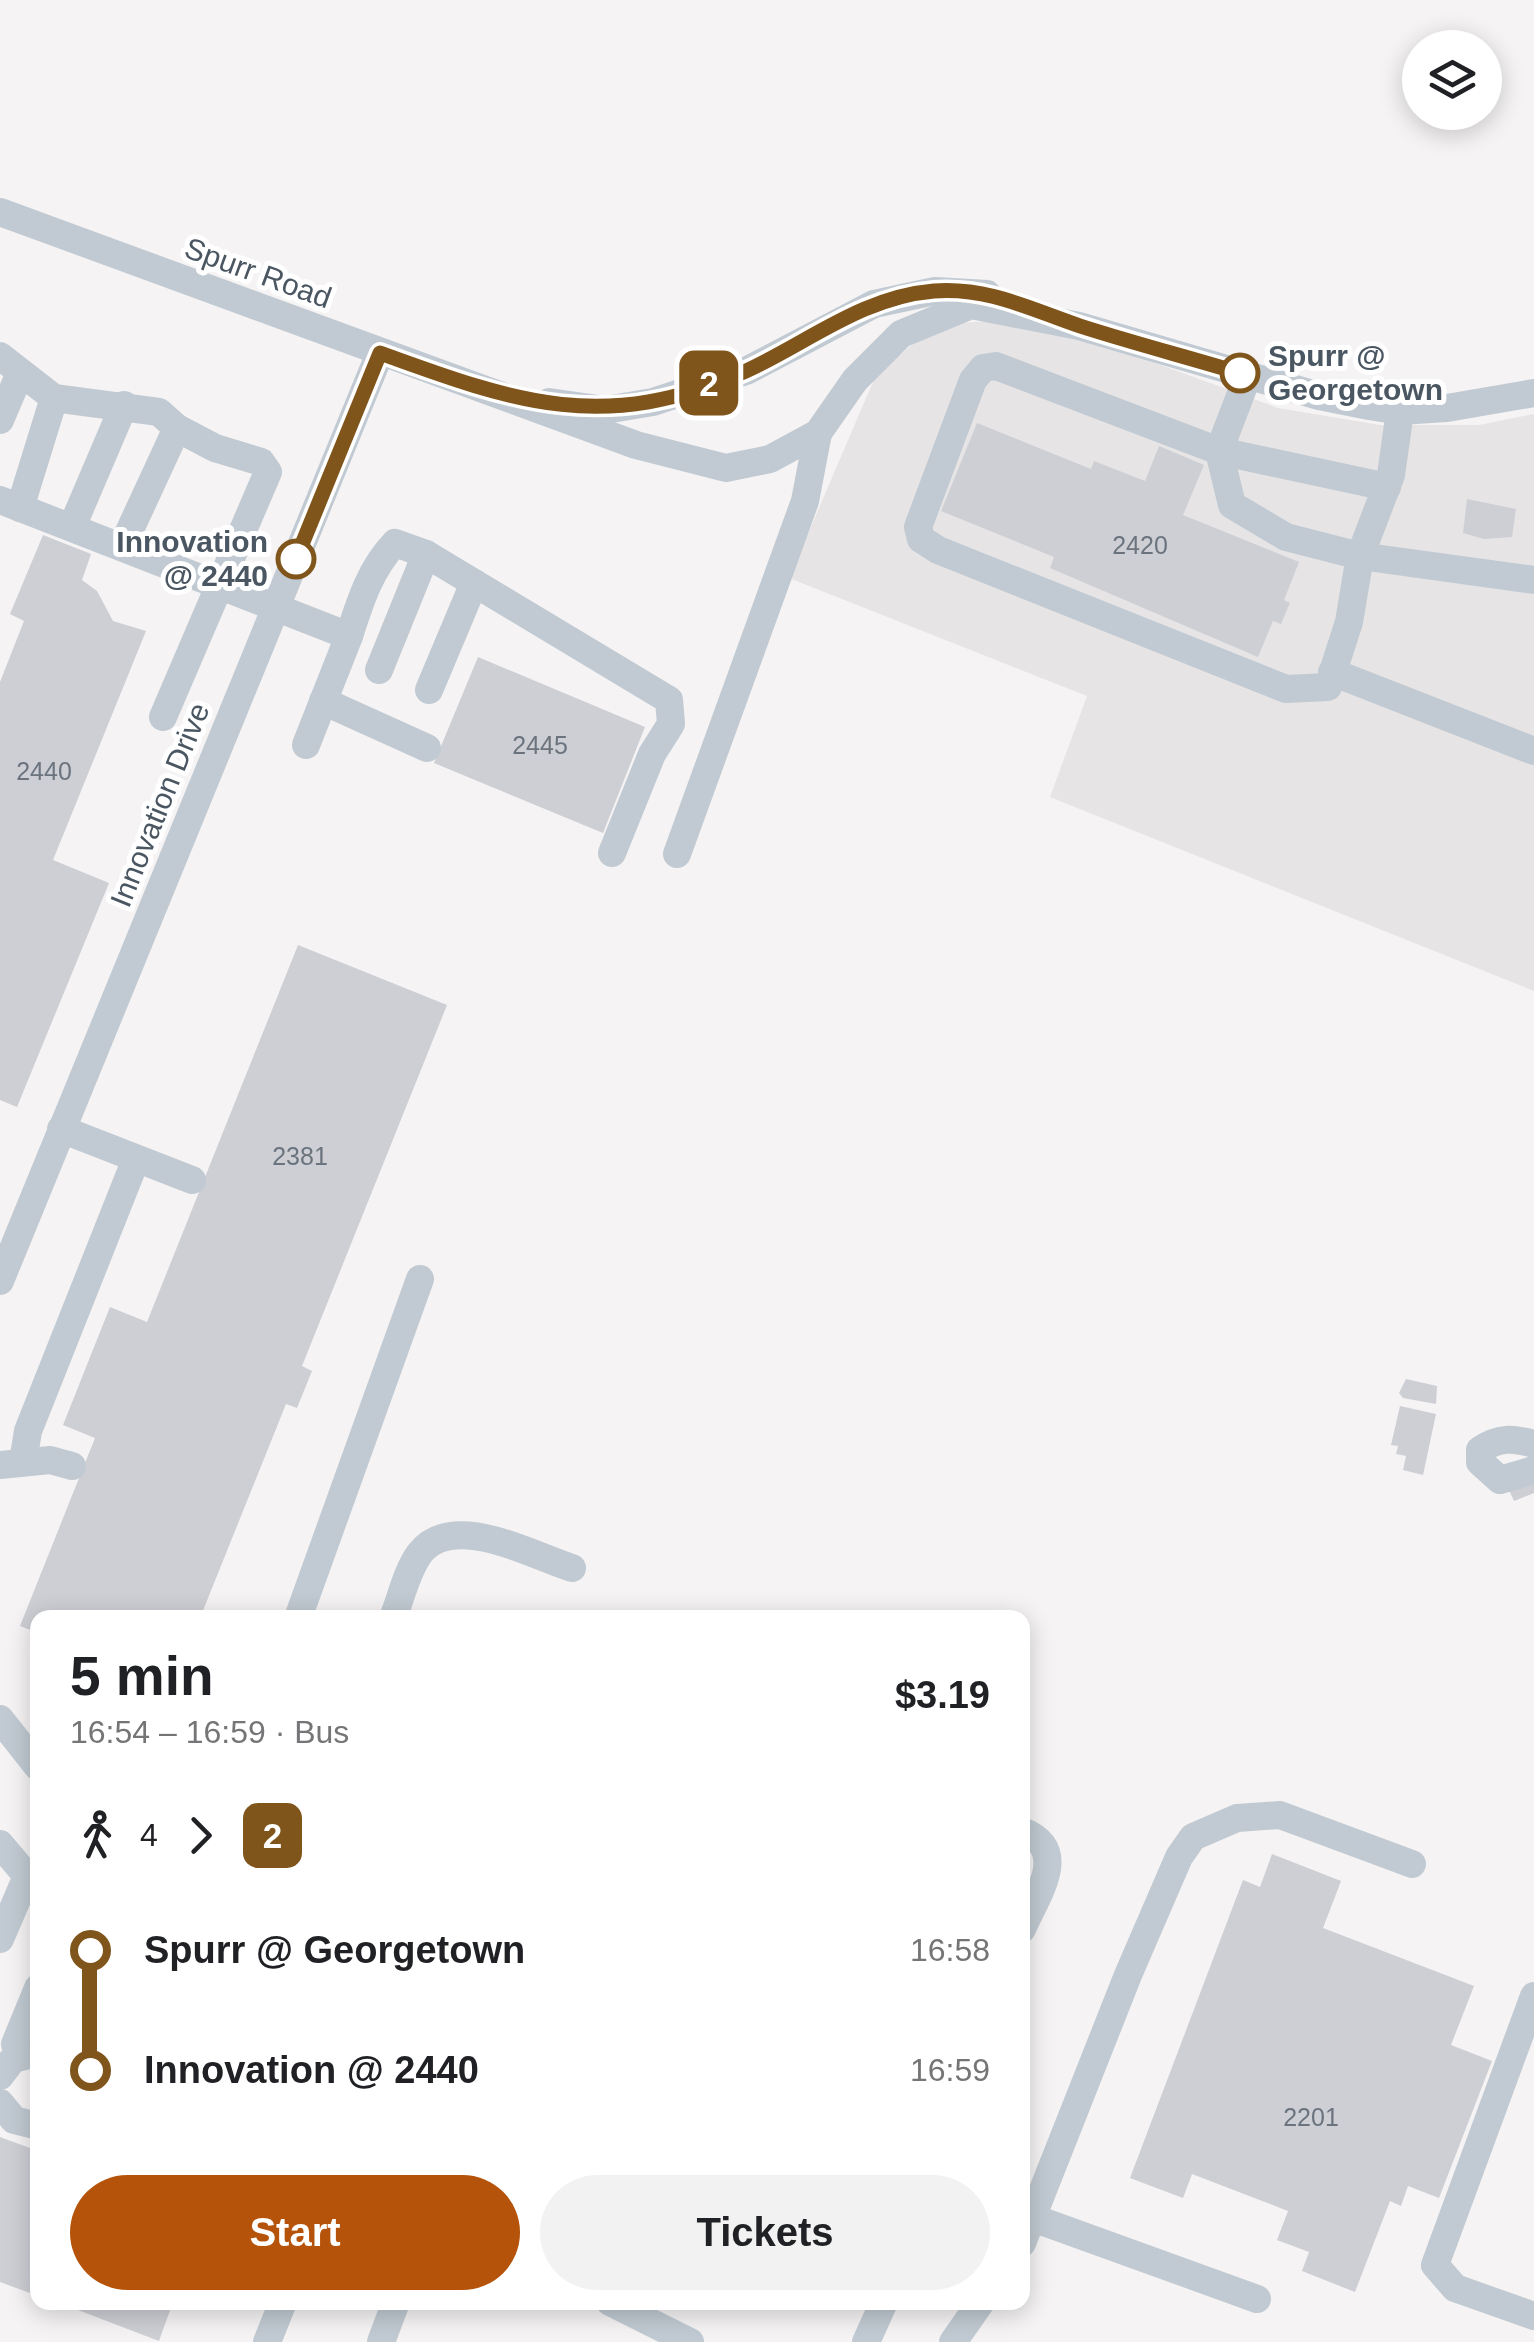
<!DOCTYPE html>
<html lang="en">
<head>
<meta charset="utf-8">
<style>
  :root { --surface:#fff; --page:#f2f2f2; --text:#202124; --muted:#757577; --accent:#b45309 }
  body { margin:0; font-family:Helvetica,sans-serif; background:var(--page); color:var(--text); height:100vh; display:flex; flex-direction:column; font-size:38px; white-space:nowrap }
  * { box-sizing:border-box; margin:0 }
  p { font-size:32px; color:var(--muted) }
  .icon { flex:none; width:55px; height:55px; fill:none; stroke:currentColor; stroke-width:2; stroke-linecap:round; stroke-linejoin:round }
  .map { position:relative; flex:1; overflow:hidden }
  .panel { position:absolute; left:30px; top:1610px; width:1000px; height:700px; display:flex; flex-direction:column; background:var(--surface); border-radius:20px; box-shadow:0 5px 25px #0003 }
  .panel>* { flex:none }
  .badge { padding:0 20px; border-radius:15px; font-size:35px; line-height:65px }
  .tools { position:absolute; left:1402px; top:30px; display:grid; gap:20px }
  .tools a { display:grid; place-items:center; width:100px; height:100px; border-radius:50%; background:var(--surface); box-shadow:0 5px 25px #0003; font-size:50px }
  .map>.badge { position:absolute; translate:-50% -50%; box-shadow:0 0 0 5px #fff }
  .legs { display:flex; align-items:center; gap:15px; height:110px; padding:0 40px; font-size:32px }
  .legs p { margin-inline-start:auto }
  .headline { display:flex; align-items:center; justify-content:space-between; height:170px; padding:0 40px }
  h1 { font-size:55px; font-weight:700; line-height:75px }
  .action { display:flex; gap:20px; margin-top:auto; padding:20px 40px }
  .action a { flex:1; height:115px; border-radius:60px; background:var(--accent); color:#fff; font-size:40px; font-weight:700; line-height:115px; text-align:center }
  .action a+a { background:var(--page); color:var(--text) }
  ul { padding:0 40px; list-style:none }
  li { display:flex; align-items:center; gap:35px; height:120px; font-size:38px }
  li i { display:grid; place-items:center; width:15px; height:100%; margin:0 12px; background:currentColor }
  li i::after { content:''; width:25px; height:25px; margin:-12px; border:8px solid; border-radius:50%; background:var(--surface) }
  li p { margin-inline-start:auto }
  li:first-child i { background:linear-gradient(#0000 50%,currentColor 0) }
  li:last-child i { background:linear-gradient(currentColor 50%,#0000 0) }
  .map>svg:first-child { display:block }
  .education { fill:#e6e4e5 }
  .building { fill:#cdcfd5 }
  .lines { fill:none; stroke-linecap:round; stroke-linejoin:round }
  .minor { stroke:#c1cad2; stroke-width:28 }
  .line-1-casing { stroke:#fff; stroke-width:22 }
  .line-1 { stroke:#80551b; stroke-width:15 }
  .stop-1-dot { fill:#fff; stroke:#80551b; stroke-width:5 }
  .labels { text-anchor:middle; stroke-width:10; stroke-linejoin:round; paint-order:stroke }
  .number-label { font-size:25px; fill:#6b747e }
  .street-label { font-size:30px; fill:#4a5661; stroke:#fff }
  .stop-label { font-size:30px; font-weight:bold; fill:#4a5661; stroke:#fff; text-anchor:start }
</style>
</head>
<body>
<div class="map">
<svg width="1534" height="2342" viewBox="0 0 1534 2342">
  <rect width="100%" height="100%" fill="#f5f3f3"/>
  <polygon class="education" points="1033,318 1278,408 1380,425 1479,425 1534,414 1534,991 1050,797 1087,696 789,578 876,375 914,343 947,324"/>
  <g class="building">
    <polygon points="977,423 1091,469 1094,461 1145,481 1159,446 1204,465 1183,515 1299,562 1284,600 1290,603 1281,624 1273,621 1258,657 1050,568 1054,557 941,511"/>
    <polygon points="1467,499 1516,509 1512,537 1484,539 1463,533"/>
    <polygon points="43,535 91,554 82,580 97,591 113,621 146,631 53,860 109,883 17,1107 0,1100 0,682 24,621 10,614"/>
    <polygon points="478,657 645,727 603,833 434,763"/>
    <polygon points="298,945 447,1005 302,1366 312,1371 297,1408 286,1404 200,1618 38,1618 38,1633 20,1626 95,1438 63,1425 110,1307 147,1322"/>
    <polygon points="1406,1379 1437,1386 1436,1404 1403,1398 1399,1393"/>
    <polygon points="1400,1406 1436,1414 1423,1475 1403,1470 1406,1456 1396,1454 1398,1446 1391,1445"/>
    <polygon points="1534,1482 1534,1493 1514,1501 1508,1488"/>
    <polygon points="1272,1854 1341,1881 1323,1928 1474,1986 1451,2045 1492,2061 1439,2198 1408,2186 1401,2206 1390,2201 1355,2292 1302,2271 1309,2252 1277,2240 1288,2211 1192,2174 1183,2198 1130,2178 1243,1880 1260,1887"/>
    <polygon points="0,2137 38,2151 38,2296 0,2282"/>
    <polygon points="57,2302 173,2302 159,2341"/>
  </g>
  <g class="lines">
    <g class="minor">
      <polyline points="0,212 636,445 726,468 770,459 818,433 855,380 901,334 971,305 1079,326 1319,396 1369,406 1400,411 1447,408 1534,393"/>
      <polyline points="0,356 54,398 159,412 177,428 215,448 261,462 268,472 163,717"/>
      <polyline points="1248,375 1219,451 1232,505 1286,537 1360,556 1391,475 1400,411"/>
      <polyline points="549,402 605,410 653,402 746,371 874,304 935,291 987,294"/>
      <polyline points="0,420 20,373"/>
      <polyline points="1387,487 1219,451 996,366 983,368 973,380 918,527 921,539 938,550 1286,689 1328,687 1349,622 1360,556 1534,580"/>
      <path d="M0 500 349 636C360 602 370 569 395 543L426 554 669 700 671 724 652 754 612 853"/>
      <polyline points="20,508 54,398"/>
      <polyline points="72,527 124,405"/>
      <polyline points="122,547 177,428"/>
      <polyline points="379,670 426,554"/>
      <polyline points="1332,672 1534,751"/>
      <polyline points="429,690 474,583"/>
      <polyline points="323,701 427,748"/>
      <polyline points="306,745 349,636"/>
      <polyline points="677,854 805,501 818,433"/>
      <polyline points="61,1129 192,1180"/>
      <polyline points="0,1281 380,353"/>
      <path d="M1534 1444C1513 1438 1499 1437 1480 1450V1462L1500 1480 1534 1470"/>
      <polyline points="23,1462 28,1431 136,1159"/>
      <polyline points="0,1465 50,1460 72,1466"/>
      <polyline points="298,1618 420,1279"/>
      <path d="M393 1618C401 1598 407 1570 420 1553 453 1511 531 1555 572 1568"/>
      <polyline points="0,1719 38,1767"/>
      <path d="M1022 1831C1071 1850 1037 1894 1022 1929"/>
      <polyline points="0,1844 27,1876 0,1939"/>
      <polyline points="1534,1996 1435,2265 1455,2288 1534,2316"/>
      <polyline points="15,2044 38,1988"/>
      <polyline points="0,2076 13,2059 38,2053"/>
      <polyline points="0,2103 14,2120 38,2126"/>
      <polyline points="1033,2218 1257,2299"/>
      <polyline points="1022,2243 1128,1975 1179,1857 1193,1837 1237,1818 1280,1815 1412,1864"/>
      <polyline points="610,2302 690,2342"/>
      <polyline points="267,2342 283,2302"/>
      <polyline points="381,2342 396,2302"/>
      <polyline points="866,2342 884,2302"/>
      <polyline points="953,2342 981,2302"/>
    </g>
  </g>
  <g class="lines">
    <g class="line-1-casing">
      <path id="line-1" d="M296 559 380 353C517 403 605 434 746 371 809 342 862 297 934 291 988 287 1030 309 1080 326 1133 343 1187 357 1240 373"/>
    </g>
    <use href="#line-1" class="line-1"/>
  </g>
  <g class="stop-1-dot">
    <circle cx="1240" cy="373" r="18"/>
    <circle cx="296" cy="559" r="18"/>
  </g>
  <g class="labels">
    <g class="number-label">
      <text x="1140" y="554">2420</text>
      <text x="540" y="754">2445</text>
      <text x="44" y="780">2440</text>
      <text x="300" y="1165">2381</text>
      <text x="1311" y="2126">2201</text>
    </g>
    <g class="street-label">
      <text transform="translate(258 273) rotate(20)" y="10">Spurr Road</text>
      <text transform="translate(160 805) rotate(-68)" y="10">Innovation Drive</text>
    </g>
    <g class="stop-label">
      <text x="1268" y="366">Spurr @<tspan x="1268" dy="34">Georgetown</tspan></text>
      <text x="268" y="552" text-anchor="end">Innovation<tspan x="268" dy="34">@ 2440</tspan></text>
    </g>
  </g>
</svg>
<div class="tools">
<a><svg class="icon" aria-label="layers" viewBox="0 0 24 24"><path d="M12 4l9 5-9 5-9-5zM3 14l9 5 9-5"/></svg></a>
</div>
<b class="badge" style="left:709px;top:383px;background:#80551b;color:#fff">2</b>
<section class="panel">
<div class="headline"><div><h1>5 min</h1><p>16:54 – 16:59 · Bus</p></div><b>$3.19</b></div>
<div class="legs"><svg class="icon" aria-label="walk" viewBox="0 0 24 24"><circle cx="13" cy="4" r="2"/><path d="M13 8l-2 6 4 7M11 14l-3 7M7 12l3-4h3l4 4"/></svg>4<svg class="icon" aria-label="forward" viewBox="0 0 24 24"><path d="M9 5l7 7-7 7"/></svg><b class="badge" style="background:#80551b;color:#fff">2</b></div>
<ul>
<li><i style="color:#80551b"></i><b>Spurr @ Georgetown</b><p>16:58</p></li>
<li><i style="color:#80551b"></i><b>Innovation @ 2440</b><p>16:59</p></li>
</ul>
<div class="action"><a>Start</a><a>Tickets</a></div>
</section>
</div>
</body>
</html>
